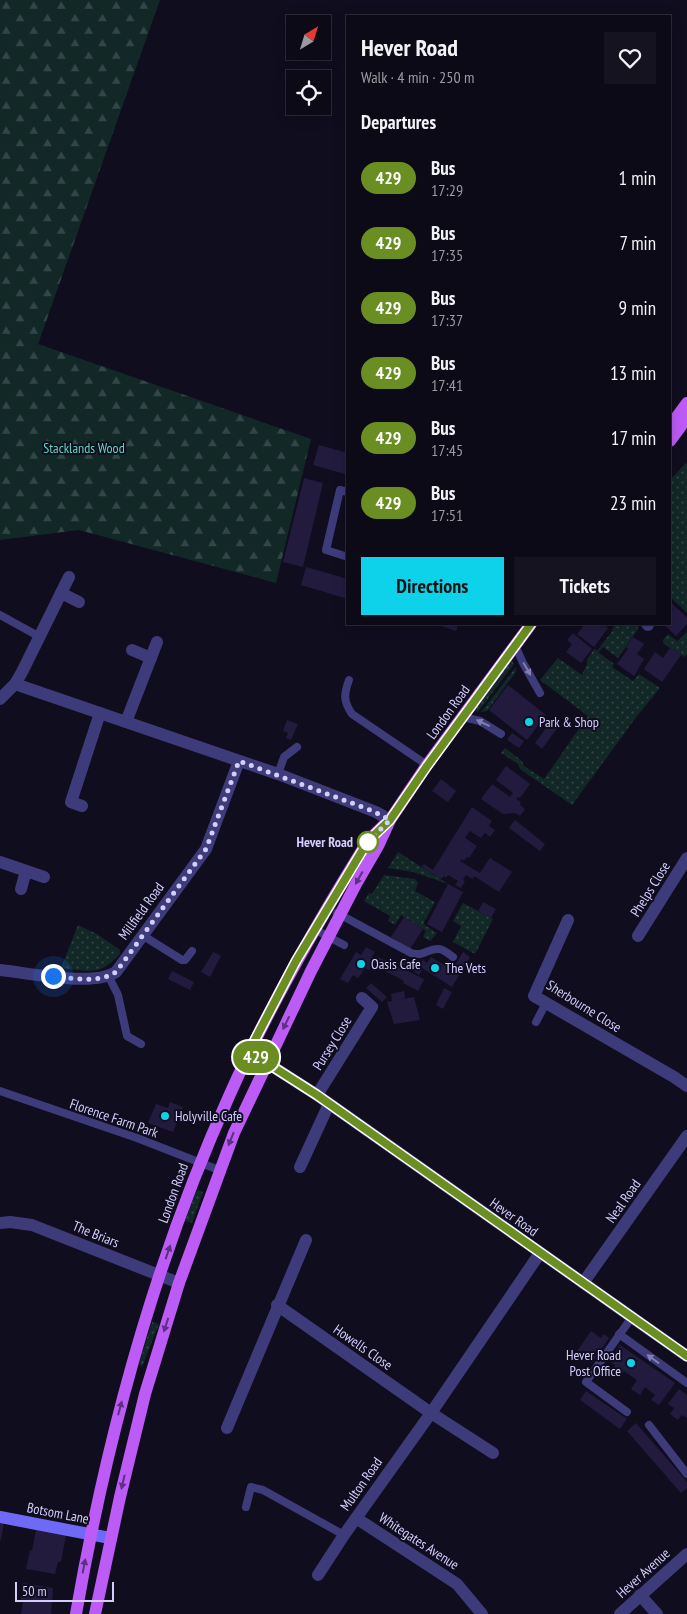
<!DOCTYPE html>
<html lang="en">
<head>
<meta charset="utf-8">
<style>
  :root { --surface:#0c0a17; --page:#151320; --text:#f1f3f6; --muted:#9a9aa1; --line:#2c2b36; --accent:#0dd2e9 }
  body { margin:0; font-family:"PT Sans Narrow",sans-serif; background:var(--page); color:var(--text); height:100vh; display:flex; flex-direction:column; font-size:19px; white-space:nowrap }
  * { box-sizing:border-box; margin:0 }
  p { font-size:16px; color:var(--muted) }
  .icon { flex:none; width:28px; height:28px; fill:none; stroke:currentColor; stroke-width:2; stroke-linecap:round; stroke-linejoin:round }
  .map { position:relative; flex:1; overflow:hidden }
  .drawer { position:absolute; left:346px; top:15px; width:325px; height:610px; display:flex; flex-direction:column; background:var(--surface); border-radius:0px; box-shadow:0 2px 12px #0003,0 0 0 1px var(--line) }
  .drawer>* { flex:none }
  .badge { padding:0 10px; border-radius:16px; font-size:18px; line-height:32px }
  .needle { width:32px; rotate:38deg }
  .fabs { position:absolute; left:286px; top:15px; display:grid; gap:10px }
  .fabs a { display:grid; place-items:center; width:45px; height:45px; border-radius:0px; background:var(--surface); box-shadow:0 2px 12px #0003,0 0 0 1px var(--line); font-size:25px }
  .scale { position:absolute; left:15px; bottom:12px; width:99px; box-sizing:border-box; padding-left:5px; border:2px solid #d3cefc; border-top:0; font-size:14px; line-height:18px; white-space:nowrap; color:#d3cefc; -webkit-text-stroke:4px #100d1f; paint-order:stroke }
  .you { position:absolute; width:25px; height:25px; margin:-12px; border:4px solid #fff; border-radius:50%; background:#1a73e8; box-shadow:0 0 0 8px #1a73e833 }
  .map>.badge { position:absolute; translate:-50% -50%; box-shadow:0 0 0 2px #fff }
  h2 { padding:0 15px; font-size:19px; line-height:45px }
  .round { display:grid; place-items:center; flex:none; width:52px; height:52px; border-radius:0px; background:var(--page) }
  .summary { display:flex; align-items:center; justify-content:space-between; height:85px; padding:0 15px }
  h1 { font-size:24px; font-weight:800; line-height:38px }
  .button { display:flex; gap:10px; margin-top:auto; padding:10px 15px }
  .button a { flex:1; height:58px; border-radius:0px; background:var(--accent); color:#111; font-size:20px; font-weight:800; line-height:58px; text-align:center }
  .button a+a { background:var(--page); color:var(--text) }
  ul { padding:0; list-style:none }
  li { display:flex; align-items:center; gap:15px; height:65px; padding:0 15px }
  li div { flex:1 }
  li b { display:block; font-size:19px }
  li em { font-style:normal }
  li .badge { min-width:55px; font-weight:700; text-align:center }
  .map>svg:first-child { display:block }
  .green { fill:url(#green-dots) }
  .forest { fill:url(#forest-firs) }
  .building { fill:#221b3e }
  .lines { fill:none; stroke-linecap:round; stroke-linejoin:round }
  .lane { stroke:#3e3b7b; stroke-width:8 }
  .street { stroke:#3e3b7b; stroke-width:12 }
  .secondary { stroke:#6e6af7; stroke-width:12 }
  .primary { stroke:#bd5bf6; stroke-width:12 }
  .oneway { fill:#817db5 }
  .oneway2 { fill:#5e3080 }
  .line-casing { stroke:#fff; stroke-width:11 }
  .line { stroke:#6b8e23; stroke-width:8 }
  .walk { stroke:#d3cefc; stroke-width:5; stroke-dasharray:0 9 }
  .poi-dot { fill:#0dd2e9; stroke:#100d1f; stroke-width:2 }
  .stop-dot { fill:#fff; stroke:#6b8e23; stroke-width:2.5 }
  .labels { text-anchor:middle; stroke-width:4; stroke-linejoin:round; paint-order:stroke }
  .park-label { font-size:14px; fill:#5ed8ba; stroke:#100d1f }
  .street-label { font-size:14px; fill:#d3cefc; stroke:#100d1f }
  .poi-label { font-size:14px; fill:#d3cefc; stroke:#100d1f; text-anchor:start }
  .stop-label { font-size:14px; font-weight:bold; fill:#d3cefc; stroke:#100d1f; text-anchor:end }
</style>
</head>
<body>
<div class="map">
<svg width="687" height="1614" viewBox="0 0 687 1614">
  <defs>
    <pattern id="green-dots" width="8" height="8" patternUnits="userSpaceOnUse" patternTransform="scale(1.25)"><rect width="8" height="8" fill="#112827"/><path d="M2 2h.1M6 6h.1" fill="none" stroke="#334647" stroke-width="1.8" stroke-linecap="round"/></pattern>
    <pattern id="forest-firs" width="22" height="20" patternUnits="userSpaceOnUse" patternTransform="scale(1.25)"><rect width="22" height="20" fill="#112827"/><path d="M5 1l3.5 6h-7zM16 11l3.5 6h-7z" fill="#334647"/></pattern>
  </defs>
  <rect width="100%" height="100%" fill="#100d1f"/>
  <g class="green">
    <polygon points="686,463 687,464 687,613 670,597 670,480"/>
    <polygon points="616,624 637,624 638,629 618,658 603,647 598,652 614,664 612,667 633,681 639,674 660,688 637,716 572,805 520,769 518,764 501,753 505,748 522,761 524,766 544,779 588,716 540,680 558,658 582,675 587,664 587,660 594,649 597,651 613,630 612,629"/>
    <polygon points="687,632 687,654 684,657 664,644 663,640 668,634 677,641"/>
    <polygon points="511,660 514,664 478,712 474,710"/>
    <polygon points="516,667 516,672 487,711 481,712"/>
    <polygon points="398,852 448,884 413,872 388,868"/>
    <polygon points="384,875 415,879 418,883 415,891 435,902 423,924 437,933 430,941 423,937 426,931 401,915 395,925 388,921 390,916 364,901 369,893 372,894"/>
    <polygon points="463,903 493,919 475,954 453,942 461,926 453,921"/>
    <path d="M78 925 97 934 120 950V954C98 977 91 971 61 968Z"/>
    <polygon points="199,1190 203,1192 192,1223 185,1221 196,1192"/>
    <polygon points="152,1322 159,1324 142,1367 139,1364"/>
  </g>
  <polygon class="forest" points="0,0 160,0 38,344 311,439 276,583 79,530 0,540"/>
  <g class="building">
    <polygon points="319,445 348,453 348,475 313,465"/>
    <polygon points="304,478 323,483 303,567 283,562"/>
    <polygon points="306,567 348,579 348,599 301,585"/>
    <polygon points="670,602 687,617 687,624 676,636 663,624 670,624"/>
    <polygon points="435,624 458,624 456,631"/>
    <polygon points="585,624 603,624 608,628 594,647 577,634"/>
    <polygon points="573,633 592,649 581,663 566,652 572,644 567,640"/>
    <polygon points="633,637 644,644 637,654 644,659 634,676 617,664 628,649 626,647"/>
    <polygon points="670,648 681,655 662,682 644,669 655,652 663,658"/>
    <polygon points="508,685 546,715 527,740 489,710"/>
    <polygon points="287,720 298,724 291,740 286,738 288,733 283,731"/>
    <polygon points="551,721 558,727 542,749 535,743"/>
    <polygon points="512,733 524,741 519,748 507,740"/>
    <polygon points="506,766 530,784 520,798 518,797 516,799 521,802 520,805 525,809 520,816 515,813 503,814 481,799 492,784 510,797 511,795 513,793 496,780"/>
    <polygon points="441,779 456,791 448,802 432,791"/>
    <polygon points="472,807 492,821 489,826 495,830 490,837 485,833 481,838 470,831 465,838 477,846 469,858 467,857 464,861 462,859 460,861 480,873 490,858 512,872 499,892 474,876 473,879 466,875 463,880 465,881 461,888 455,885 458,881 448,875 446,878 444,876 441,879 422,867 424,864 433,870"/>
    <polygon points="515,820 545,844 540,851 509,828"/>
    <polygon points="448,884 463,892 442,932 427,924"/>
    <polygon points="483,902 496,909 491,918 478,911"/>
    <polygon points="404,917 423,929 410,949 391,937"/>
    <polygon points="366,947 375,952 371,959 374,961 369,970 365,968 358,978 353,975 348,983 340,979 356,952 361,955"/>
    <polygon points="213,952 221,956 210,977 201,972"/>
    <polygon points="463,952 470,957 452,987 419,966 423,960 427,963 431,957 452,970"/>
    <polygon points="378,957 424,979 418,991 403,983 404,981 374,965"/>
    <polygon points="403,959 422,970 419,975 401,963"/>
    <polygon points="172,971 194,982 190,990 168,979"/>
    <polygon points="371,983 387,997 382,1002 366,988"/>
    <polygon points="444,988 452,992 443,1009 436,1005"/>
    <polygon points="404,991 405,998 397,1000 414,997 420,1020 394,1024 387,1002 392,1001 391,994"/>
    <polygon points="170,1102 183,1107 173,1132 148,1123 156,1104 168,1108"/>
    <polygon points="591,1331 601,1338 604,1334 609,1338 592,1363 586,1359 583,1362 574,1356"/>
    <polygon points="620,1345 675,1383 659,1405 651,1400 655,1395 645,1387 640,1395 631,1389 637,1380 624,1371 619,1379 610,1372 615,1365 609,1361"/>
    <polygon points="679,1389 687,1395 687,1418 682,1415 678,1420 670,1414 674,1408 668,1404"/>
    <polygon points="586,1391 627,1419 620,1429 580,1400"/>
    <polygon points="636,1423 687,1482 687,1488 681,1493 627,1431"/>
    <polygon points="0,1521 4,1522 1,1540 0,1540"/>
    <polygon points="36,1529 66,1535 61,1562 58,1562 55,1574 26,1569 30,1550 32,1551"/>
    <polygon points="23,1583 53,1588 51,1614 21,1614 23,1602 20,1602"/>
  </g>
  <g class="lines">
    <g class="lane">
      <polyline points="348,492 340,490 326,550 348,557"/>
      <polyline points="0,615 40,637"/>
      <polyline points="515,645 523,663 540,693"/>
      <path d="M349 680C344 694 343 701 352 714L427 765"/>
      <polyline points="463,717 480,721 501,734"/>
      <polyline points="278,774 284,757 297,747"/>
      <path d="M337 913 411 953C426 957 427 948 439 949 443 949 449 954 453 957"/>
      <polyline points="314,929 344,945"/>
      <polyline points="142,935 182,960 185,960 192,951"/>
      <polyline points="109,977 118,995 127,1036 141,1044"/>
      <polyline points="536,1022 546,1003"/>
      <polyline points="0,1091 137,1138 219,1170"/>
      <polyline points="619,1334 687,1383"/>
      <polyline points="627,1412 586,1382 632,1317"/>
      <polyline points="649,1425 687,1474"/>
      <polyline points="246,1507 251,1487 263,1490 344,1535"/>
    </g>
    <g class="street">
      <polyline points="61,593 79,602"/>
      <polyline points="647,624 648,625"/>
      <polyline points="132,650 151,658"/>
      <polyline points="15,684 278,774 376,812 390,820"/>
      <polyline points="0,699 15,684 22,672 69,577"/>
      <polyline points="126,722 157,642"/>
      <polyline points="82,806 71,802 100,713"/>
      <polyline points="0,862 44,877"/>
      <polyline points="21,889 26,871"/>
      <polyline points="568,920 534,996 674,1077 687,1086"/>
      <polyline points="638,936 687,858"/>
      <path d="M0 970C29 973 93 987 116 972L206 849 239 761"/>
      <polyline points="248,1053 267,1063 317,1095 687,1356"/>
      <polyline points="317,1095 372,1007 362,998"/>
      <polyline points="300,1167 329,1104"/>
      <polyline points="0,1223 10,1222 32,1225 179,1283"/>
      <polyline points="583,1283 687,1136"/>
      <polyline points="277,1305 431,1413 493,1453"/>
      <polyline points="227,1428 306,1240"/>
      <polyline points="356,1518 457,1584 482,1614"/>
      <polyline points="318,1575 344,1535 431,1413 540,1253"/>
      <polyline points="640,1595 657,1614"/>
      <polyline points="620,1614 687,1554"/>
    </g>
    <polyline class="secondary" points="0,1517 110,1538"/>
    <g class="primary">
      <polyline points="670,426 687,403"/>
      <polyline points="670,441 687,418"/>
      <path d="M76 1614C107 1436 155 1259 230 1094 269 1006 317 923 368 841L384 825"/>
      <polyline points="95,1614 120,1497 145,1394 179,1283 234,1133 311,971 356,884 378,846 390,820 427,765 531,624"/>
    </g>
  </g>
  <defs><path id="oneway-solid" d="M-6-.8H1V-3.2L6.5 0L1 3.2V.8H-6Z" transform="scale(1.25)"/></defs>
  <g class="oneway">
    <use href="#oneway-solid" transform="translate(527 669) rotate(60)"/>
    <use href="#oneway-solid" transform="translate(483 723) rotate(-155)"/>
    <use href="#oneway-solid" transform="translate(653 1359) rotate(-144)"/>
  </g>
  <g class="oneway2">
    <use href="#oneway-solid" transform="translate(359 878) rotate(119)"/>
    <use href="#oneway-solid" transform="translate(286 1023) rotate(116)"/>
    <use href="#oneway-solid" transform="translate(231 1139) rotate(112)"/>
    <use href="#oneway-solid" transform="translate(168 1252) rotate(-71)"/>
    <use href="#oneway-solid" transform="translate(166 1325) rotate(108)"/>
    <use href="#oneway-solid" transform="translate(120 1408) rotate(-75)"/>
    <use href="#oneway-solid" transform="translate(123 1482) rotate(103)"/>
    <use href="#oneway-solid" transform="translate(84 1566) rotate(-79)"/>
  </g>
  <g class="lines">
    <g class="line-casing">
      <polyline id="line" points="531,624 427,766 390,820 368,841 296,961 248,1053 267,1063 317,1095 687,1356"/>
    </g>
    <use href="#line" class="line"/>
    <path class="walk" d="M53 976C74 978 97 984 116 972L206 849 239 761 373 811 390 820 368 842"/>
  </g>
  <g class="poi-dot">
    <circle cx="529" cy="722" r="5"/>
    <circle cx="361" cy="964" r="5"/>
    <circle cx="435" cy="968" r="5"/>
    <circle cx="165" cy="1116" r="5"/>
    <circle cx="631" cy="1363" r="5"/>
  </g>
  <circle class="stop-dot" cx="368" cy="842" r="10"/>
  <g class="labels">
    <g class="park-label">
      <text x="84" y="453">Stacklands Wood</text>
    </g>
    <g class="street-label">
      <text transform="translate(448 712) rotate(-54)" y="5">London Road</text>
      <text transform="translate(650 889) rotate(-58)" y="5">Phelps Close</text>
      <text transform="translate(141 911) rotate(-54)" y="5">Millfield Road</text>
      <text transform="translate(584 1006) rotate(32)" y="5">Sherbourne Close</text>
      <text transform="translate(332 1043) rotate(-58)" y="5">Pursey Close</text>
      <text transform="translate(114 1118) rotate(19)" y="5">Florence Farm Park</text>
      <text transform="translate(173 1193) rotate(-70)" y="5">London Road</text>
      <text transform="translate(623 1201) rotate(-55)" y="5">Neal Road</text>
      <text transform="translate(514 1217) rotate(35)" y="5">Hever Road</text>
      <text transform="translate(96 1234) rotate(22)" y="5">The Briars</text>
      <text transform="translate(363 1347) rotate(35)" y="5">Howells Close</text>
      <text transform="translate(361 1484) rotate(-55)" y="5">Multon Road</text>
      <text transform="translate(58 1513) rotate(11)" y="5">Botsom Lane</text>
      <text transform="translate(419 1541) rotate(33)" y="5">Whitegates Avenue</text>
      <text transform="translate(643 1573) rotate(-42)" y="5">Hever Avenue</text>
    </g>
    <g class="poi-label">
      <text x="539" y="727">Park &amp; Shop</text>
      <text x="371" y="969">Oasis Cafe</text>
      <text x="445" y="973">The Vets</text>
      <text x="175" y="1121">Holyville Cafe</text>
      <text x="621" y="1360" text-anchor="end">Hever Road<tspan x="621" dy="16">Post Office</tspan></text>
    </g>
    <g class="stop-label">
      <text x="353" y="847">Hever Road</text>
    </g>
  </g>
</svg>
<div class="fabs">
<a><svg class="needle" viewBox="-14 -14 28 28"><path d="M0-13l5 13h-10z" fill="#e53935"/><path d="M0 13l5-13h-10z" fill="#9a9aa1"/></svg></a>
<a><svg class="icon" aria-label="locate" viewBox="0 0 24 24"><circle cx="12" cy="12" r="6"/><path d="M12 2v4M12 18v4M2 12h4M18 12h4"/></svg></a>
</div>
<div class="scale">50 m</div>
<div class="you" style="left:53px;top:976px"></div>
<b class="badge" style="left:256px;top:1057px;background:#6b8e23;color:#fff">429</b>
<section class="drawer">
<div class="summary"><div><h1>Hever Road</h1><p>Walk · 4 min · 250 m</p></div><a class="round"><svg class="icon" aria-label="heart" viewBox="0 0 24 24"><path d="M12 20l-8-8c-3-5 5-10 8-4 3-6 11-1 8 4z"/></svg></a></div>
<h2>Departures</h2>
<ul>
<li><span class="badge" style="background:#6b8e23;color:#fff">429</span><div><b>Bus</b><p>17:29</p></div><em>1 min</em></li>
<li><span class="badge" style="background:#6b8e23;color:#fff">429</span><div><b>Bus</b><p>17:35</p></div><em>7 min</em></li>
<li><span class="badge" style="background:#6b8e23;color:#fff">429</span><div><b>Bus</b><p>17:37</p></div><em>9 min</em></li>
<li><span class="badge" style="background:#6b8e23;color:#fff">429</span><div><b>Bus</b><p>17:41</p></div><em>13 min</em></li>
<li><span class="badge" style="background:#6b8e23;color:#fff">429</span><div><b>Bus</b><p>17:45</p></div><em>17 min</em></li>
<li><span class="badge" style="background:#6b8e23;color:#fff">429</span><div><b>Bus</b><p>17:51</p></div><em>23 min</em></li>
</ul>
<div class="button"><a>Directions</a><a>Tickets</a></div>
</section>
</div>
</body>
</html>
